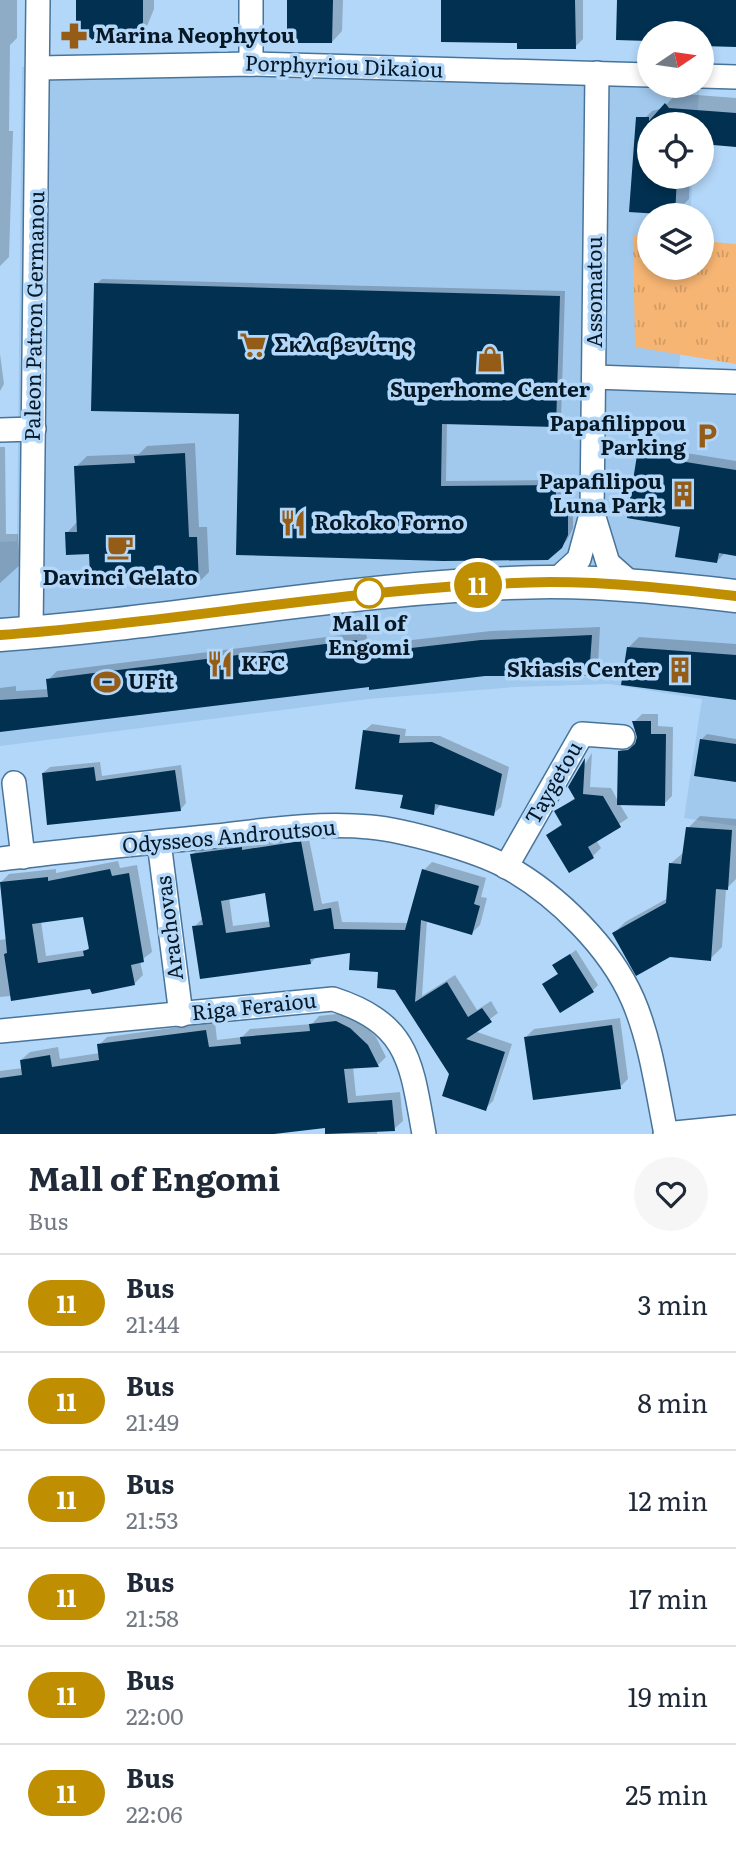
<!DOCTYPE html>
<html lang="en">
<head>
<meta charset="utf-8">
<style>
  :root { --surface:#fff; --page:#f6f6f7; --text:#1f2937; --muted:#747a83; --line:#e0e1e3 }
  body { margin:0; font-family:Literata,serif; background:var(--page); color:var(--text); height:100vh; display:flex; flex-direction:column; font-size:26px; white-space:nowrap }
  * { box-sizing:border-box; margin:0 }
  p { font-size:23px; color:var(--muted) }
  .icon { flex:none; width:38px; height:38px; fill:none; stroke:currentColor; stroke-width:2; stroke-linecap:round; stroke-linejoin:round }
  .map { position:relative; height:1134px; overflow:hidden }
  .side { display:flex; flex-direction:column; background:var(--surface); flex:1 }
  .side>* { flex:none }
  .badge { padding:0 14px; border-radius:23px; font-size:24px; line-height:46px }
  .needle { width:46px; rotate:77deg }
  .tools { position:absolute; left:637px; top:21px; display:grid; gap:14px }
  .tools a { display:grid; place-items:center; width:77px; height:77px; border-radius:50%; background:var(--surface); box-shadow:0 4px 10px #0003; font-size:35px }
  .map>.badge { position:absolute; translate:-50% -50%; box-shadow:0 0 0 4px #fff }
  .round { display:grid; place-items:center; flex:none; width:74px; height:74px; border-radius:37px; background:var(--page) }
  .overview { display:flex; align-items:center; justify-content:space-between; height:119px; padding:0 28px }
  h1 { font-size:33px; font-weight:700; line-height:52px }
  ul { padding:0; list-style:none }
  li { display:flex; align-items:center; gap:21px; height:98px; padding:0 28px; border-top:2px solid var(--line) }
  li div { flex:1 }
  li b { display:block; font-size:26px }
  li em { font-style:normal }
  li .badge { min-width:77px; font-weight:700; text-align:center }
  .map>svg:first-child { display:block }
  .built { fill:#a1c9ed }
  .grass { fill:url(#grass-tufts) }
  .shadow { fill:#0003; fill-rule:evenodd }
  .building { fill:#013051; fill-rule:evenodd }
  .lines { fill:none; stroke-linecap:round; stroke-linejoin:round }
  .street-casing { stroke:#497499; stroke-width:26 }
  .secondary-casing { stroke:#497499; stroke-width:35 }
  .street { stroke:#fff; stroke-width:23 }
  .secondary { stroke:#fff; stroke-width:32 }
  .line-casing { stroke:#fff; stroke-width:16 }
  .line { stroke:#c08f01; stroke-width:10 }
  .stop-dot { fill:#fff; stroke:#c08f01; stroke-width:3.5 }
  .labels { text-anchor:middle; stroke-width:7; stroke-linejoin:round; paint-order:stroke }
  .poi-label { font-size:21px; font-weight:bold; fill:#061826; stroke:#b3d7f9; text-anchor:start }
  .street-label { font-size:21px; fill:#061826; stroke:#b3d7f9 }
  .stop-label { font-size:21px; font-weight:bold; fill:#061826; stroke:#b3d7f9 }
</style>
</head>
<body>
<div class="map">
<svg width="736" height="1134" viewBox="0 0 736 1134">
  <defs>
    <pattern id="grass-tufts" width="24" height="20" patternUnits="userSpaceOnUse" patternTransform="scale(1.75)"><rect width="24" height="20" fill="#f6b573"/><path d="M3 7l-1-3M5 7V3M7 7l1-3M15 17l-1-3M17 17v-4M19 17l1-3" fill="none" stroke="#d19b63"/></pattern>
  </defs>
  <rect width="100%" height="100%" fill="#b3d7f9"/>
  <polygon class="built" points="22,67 250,68 699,91 697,124 649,124 649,177 693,177 690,215 649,215 649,268 686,268 679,371 736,373 736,826 684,818 702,699 609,684 515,687 368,699 0,746 0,542 17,541"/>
  <polygon class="grass" points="633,235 649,236 649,268 702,268 702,241 736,244 736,364 635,347"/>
  <g class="shadow">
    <polygon points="0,0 17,0 17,38 10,45 9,131 13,131 9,257 0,266"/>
    <polygon points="77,0 154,0 154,9 147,26 135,38"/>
    <polygon points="289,0 343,0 342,31 332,42"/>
    <polygon points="443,0 583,0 583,39 575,47 519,41"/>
    <polygon points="680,90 684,94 736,98 736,144 702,144 702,124 649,124 649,177 690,177 689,199 674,214 631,211 637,126 652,111 663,108"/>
    <polygon points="102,279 565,291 561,420 556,425 447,423 446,481 561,480 561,509 573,509 573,528 567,540 561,546 241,413 96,284"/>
    <polygon points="0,354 4,384 0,391"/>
    <polygon points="648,442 681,447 680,452 736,461 736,554 724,554 716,562 682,525 640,450"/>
    <polygon points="195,443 199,527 207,527 209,572 198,583 166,570 90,553 67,533 77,522 76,467 87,456 139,454 147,446"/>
    <polygon points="0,447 5,447 6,534 18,534 20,565 0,583"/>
    <polygon points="600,627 598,665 589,674 485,674 191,706 188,709 0,731 0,688 16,686 16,691 49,689 48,680 57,671 366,632 368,645 491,631"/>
    <polygon points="639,637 736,644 736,699 628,648"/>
    <polygon points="642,714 658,714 658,726 673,727 672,796 664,804 619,803 628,818 596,840 601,848 593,856 569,871 548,835 563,823 556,812 576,797 570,787 592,753 590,787 611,788 619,803 620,751 628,743 637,743 634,722"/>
    <polygon points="372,724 406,729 405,736 440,736 509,767 501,807 493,814 441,804 433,813 405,794 364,731"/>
    <polygon points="707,734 736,739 736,781 701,740"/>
    <polygon points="100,762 102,776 181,765 186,803 180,810 43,773 50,767"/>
    <polygon points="700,816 736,819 736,879 726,889 722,947 710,959 614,933 625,922 668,898 670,864 684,852 688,828"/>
    <path d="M308 834 322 904 338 901 342 922 409 923 424 870 432 862 486 878 481 897 487 898 480 925 472 933 427 920 422 996 455 975 477 1010 491 1001 498 1013 474 1031 512 1044 493 1101 485 1109 451 1074 396 988 379 970 352 951 317 956 311 963 194 927 202 919 192 855 200 847ZM266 891 271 921 233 926 229 897Z"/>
    <path d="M118 861 120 868 137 865 152 952 140 961 143 975 134 984 0 997V940L7 939 0 883 9 874 56 869V873ZM85 916 90 946 87 950 46 956 41 921Z"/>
    <polygon points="576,950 598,985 593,990 544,984 559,973 555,965"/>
    <polygon points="345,1013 359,1020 376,1037 386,1057 378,1065 353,1067 356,1096 400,1092 403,1121 394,1129 377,1131 377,1134 327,1134 326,1126 258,1134 0,1134 0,1071 23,1068 21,1060 30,1052 58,1047 60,1059 100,1053 99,1045 107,1037 215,1022 217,1040 242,1037 250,1029 312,1024 319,1016"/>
    <polygon points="620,1018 628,1079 620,1087 526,1037 534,1029"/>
  </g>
  <g class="building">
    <polygon points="76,0 143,0 143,22 136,40 95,42 76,26"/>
    <polygon points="287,0 333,0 332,43 287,43"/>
    <polygon points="441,0 575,0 576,49 517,49 517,43 441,42"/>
    <polygon points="617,0 736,0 736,47 702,46 702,33 649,33 649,41 616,40"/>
    <polygon points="665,103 669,108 736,113 736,147 702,144 702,124 649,124 649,177 677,177 675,215 629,212 636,117 649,117 649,121"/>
    <polygon points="94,283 560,296 556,427 442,424 441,486 556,485 556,514 568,514 568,535 562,548 548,560 443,561 236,555 239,414 91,411"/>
    <polygon points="638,449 674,455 673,460 736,470 736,556 719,553 717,563 675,557 680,527 627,518"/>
    <polygon points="185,453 189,537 197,537 199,584 165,586 164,572 90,575 89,554 66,555 65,532 77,532 74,466 135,463 134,456"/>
    <polygon points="592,635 589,676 485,676 369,690 369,687 0,732 0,700 48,697 46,679 357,640 359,654 481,640"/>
    <polygon points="627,647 736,655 736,700 621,685"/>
    <polygon points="632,721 651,721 651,734 666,734 665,806 617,805 618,751 628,750 635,744 637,737"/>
    <polygon points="363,730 400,735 399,743 432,742 502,774 494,816 435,804 434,815 400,808 403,795 355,789"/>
    <polygon points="700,739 736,744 736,782 694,776"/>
    <polygon points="585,758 583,794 603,796 621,827 588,847 594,858 569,873 546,835 562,825 554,811 575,799 568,787"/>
    <polygon points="94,767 96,781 175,770 181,811 47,825 42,773"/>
    <polygon points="686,827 732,830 728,890 716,889 711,961 670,957 636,976 612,933 666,903 669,863 681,864"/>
    <path d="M301 841 314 911 331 908 334 929 405 930 422 869 479 886 474 904 480 906 472 935 421 920 415 1002 447 982 468 1017 482 1008 492 1022 466 1039 505 1052 486 1111 442 1096 449 1074 395 990 377 988 378 972 349 970 350 953 310 959 311 964 200 979 192 926 203 925 190 854 242 847V850ZM265 893 270 927 226 933 221 901Z"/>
    <path d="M110 869 112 876 129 873 144 962 131 965 135 985 92 994 90 989 11 1001 4 954 7 953 0 882 48 877V881ZM83 917 89 949 83 951 84 956 38 963 32 924Z"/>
    <polygon points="570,954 594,992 560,1013 542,984 558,974 552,965"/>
    <polygon points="336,1021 350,1028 368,1045 379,1067 344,1069 348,1103 392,1100 395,1131 325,1134 325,1128 274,1134 0,1134 0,1078 22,1075 20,1060 50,1055 52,1067 99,1060 97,1044 206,1030 209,1047 241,1044 240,1037 310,1031 309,1024"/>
    <polygon points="612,1025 621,1089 533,1100 524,1037"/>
  </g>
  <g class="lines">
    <g class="street-casing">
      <g id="street">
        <polyline points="251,64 251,0"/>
        <polyline points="38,68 251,64 649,75"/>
        <polyline points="702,76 736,77"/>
        <polyline points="594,377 736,382"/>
        <polyline points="0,430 34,429"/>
        <polyline points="593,514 608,563 635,587"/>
        <polyline points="554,582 579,559 592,511 597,73"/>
        <polyline points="31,632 38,0"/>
        <polyline points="14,783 23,857"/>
        <polyline points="159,842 181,1015"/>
        <path d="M0 859C72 850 144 843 216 836 267 830 319 822 370 827 404 830 476 850 507 867 557 895 610 947 633 1000 651 1042 657 1090 666 1134"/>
        <polyline points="506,867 582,734 623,737"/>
        <path d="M0 1031 333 999C410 1024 411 1063 424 1134"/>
        <polyline points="665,1134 736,1127"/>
      </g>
    </g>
    <g class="secondary-casing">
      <path id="secondary" d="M0 635C184 622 366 584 550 582 612 582 675 589 736 596"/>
    </g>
    <use href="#street" class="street"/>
    <use href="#secondary" class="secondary"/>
  </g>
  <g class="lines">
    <g class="line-casing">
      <path id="line" d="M0 635C184 622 366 585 550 582 612 582 675 589 736 596"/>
    </g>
    <use href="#line" class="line"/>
  </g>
  <defs>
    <g id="pharmacy-bare" transform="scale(2.1)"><path d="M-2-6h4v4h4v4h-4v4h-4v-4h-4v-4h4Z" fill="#945c16" stroke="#b3d7f9" stroke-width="2.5" paint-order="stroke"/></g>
    <g id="supermarket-bare" transform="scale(2.1)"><path d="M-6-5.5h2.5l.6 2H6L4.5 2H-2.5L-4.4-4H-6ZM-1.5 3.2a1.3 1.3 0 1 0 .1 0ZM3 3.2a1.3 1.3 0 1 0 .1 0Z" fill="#945c16" stroke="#b3d7f9" stroke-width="2.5" paint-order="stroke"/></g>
    <g id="shop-bare" transform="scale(2.1)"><path d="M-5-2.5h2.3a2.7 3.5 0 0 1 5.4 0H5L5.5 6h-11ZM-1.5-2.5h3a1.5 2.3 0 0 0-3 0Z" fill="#945c16" stroke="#b3d7f9" stroke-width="2.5" paint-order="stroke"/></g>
    <g id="parking-bare" transform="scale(2.1)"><path d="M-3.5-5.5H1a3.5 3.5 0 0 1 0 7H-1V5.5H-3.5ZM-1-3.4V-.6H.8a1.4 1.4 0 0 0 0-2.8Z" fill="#945c16" stroke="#b3d7f9" stroke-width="2.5" paint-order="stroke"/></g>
    <g id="building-bare" transform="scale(2.1)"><path d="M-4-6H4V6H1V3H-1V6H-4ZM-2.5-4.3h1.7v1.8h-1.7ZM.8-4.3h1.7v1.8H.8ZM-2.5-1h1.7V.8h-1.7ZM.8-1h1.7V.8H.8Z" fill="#945c16" stroke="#b3d7f9" stroke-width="2.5" paint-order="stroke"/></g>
    <g id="restaurant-bare" transform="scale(2.1)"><path d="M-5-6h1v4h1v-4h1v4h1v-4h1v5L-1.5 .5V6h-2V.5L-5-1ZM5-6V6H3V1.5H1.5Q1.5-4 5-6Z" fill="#945c16" stroke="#b3d7f9" stroke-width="2.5" paint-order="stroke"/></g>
    <g id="cafe-bare" transform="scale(2.1)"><path d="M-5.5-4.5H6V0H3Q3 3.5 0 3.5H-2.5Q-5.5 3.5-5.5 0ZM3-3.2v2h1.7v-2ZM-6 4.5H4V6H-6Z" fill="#945c16" stroke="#b3d7f9" stroke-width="2.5" paint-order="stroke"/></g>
    <g id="stadium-bare" transform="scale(2.1)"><path d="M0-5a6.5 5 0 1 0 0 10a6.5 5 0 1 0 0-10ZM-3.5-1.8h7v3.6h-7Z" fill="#945c16" stroke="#b3d7f9" stroke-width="2.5" paint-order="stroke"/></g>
  </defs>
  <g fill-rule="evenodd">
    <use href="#pharmacy-bare" x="74" y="36"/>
    <use href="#supermarket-bare" x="253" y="345"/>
    <use href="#shop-bare" x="490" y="359"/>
    <use href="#parking-bare" x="707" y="436"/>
    <use href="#building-bare" x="683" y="494"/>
    <use href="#restaurant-bare" x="293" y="523"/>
    <use href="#cafe-bare" x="120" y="547"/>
    <use href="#restaurant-bare" x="220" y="664"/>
    <use href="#building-bare" x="680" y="670"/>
    <use href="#stadium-bare" x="107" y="682"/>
  </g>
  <circle class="stop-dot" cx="369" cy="593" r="14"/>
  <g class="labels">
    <g class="poi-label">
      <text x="95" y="43">Marina Neophytou</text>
      <text x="274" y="352">Σκλαβενίτης</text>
      <text x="490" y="397" text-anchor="middle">Superhome Center</text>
      <text x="686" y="431" text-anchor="end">Papafilippou<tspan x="686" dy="24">Parking</tspan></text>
      <text x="662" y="489" text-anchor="end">Papafilipou<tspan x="662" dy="24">Luna Park</tspan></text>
      <text x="314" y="530">Rokoko Forno</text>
      <text x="120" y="585" text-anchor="middle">Davinci Gelato</text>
      <text x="241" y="671">KFC</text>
      <text x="659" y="677" text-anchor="end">Skiasis Center</text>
      <text x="128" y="689">UFit</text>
    </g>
    <g class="street-label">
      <text transform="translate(344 67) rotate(2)" y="7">Porphyriou Dikaiou</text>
      <text transform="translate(595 292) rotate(-90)" y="7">Assomatou</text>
      <text transform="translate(35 316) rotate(-89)" y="7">Paleon Patron Germanou</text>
      <text transform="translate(554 783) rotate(-60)" y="7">Taygetou</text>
      <text transform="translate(229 837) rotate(-5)" y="7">Odysseos Androutsou</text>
      <text transform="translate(170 928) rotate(-97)" y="7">Arachovas</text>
      <text transform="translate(254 1007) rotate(-6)" y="7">Riga Feraiou</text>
    </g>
    <g class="stop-label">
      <text x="369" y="631">Mall of<tspan x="369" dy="24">Engomi</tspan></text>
    </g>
  </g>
</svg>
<div class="tools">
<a><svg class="needle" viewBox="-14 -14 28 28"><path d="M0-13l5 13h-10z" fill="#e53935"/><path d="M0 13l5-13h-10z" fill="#747a83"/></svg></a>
<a><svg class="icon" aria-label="locate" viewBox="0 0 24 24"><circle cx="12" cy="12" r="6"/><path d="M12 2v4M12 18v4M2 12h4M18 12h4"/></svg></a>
<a><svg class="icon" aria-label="layers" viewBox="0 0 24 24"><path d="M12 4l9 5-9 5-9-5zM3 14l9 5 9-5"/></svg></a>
</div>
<b class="badge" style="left:478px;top:585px;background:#c08f01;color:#fff">11</b>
</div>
<section class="side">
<div class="overview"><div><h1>Mall of Engomi</h1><p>Bus</p></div><a class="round"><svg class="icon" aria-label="heart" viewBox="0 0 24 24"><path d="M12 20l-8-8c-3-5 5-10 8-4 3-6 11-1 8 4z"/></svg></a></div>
<ul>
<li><span class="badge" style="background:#c08f01;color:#fff">11</span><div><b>Bus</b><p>21:44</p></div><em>3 min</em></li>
<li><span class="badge" style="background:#c08f01;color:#fff">11</span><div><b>Bus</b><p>21:49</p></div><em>8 min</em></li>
<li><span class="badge" style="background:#c08f01;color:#fff">11</span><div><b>Bus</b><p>21:53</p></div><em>12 min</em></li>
<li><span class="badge" style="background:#c08f01;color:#fff">11</span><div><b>Bus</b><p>21:58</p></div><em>17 min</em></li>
<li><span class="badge" style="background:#c08f01;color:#fff">11</span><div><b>Bus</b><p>22:00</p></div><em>19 min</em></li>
<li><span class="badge" style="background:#c08f01;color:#fff">11</span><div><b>Bus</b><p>22:06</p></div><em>25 min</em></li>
</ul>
</section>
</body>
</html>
